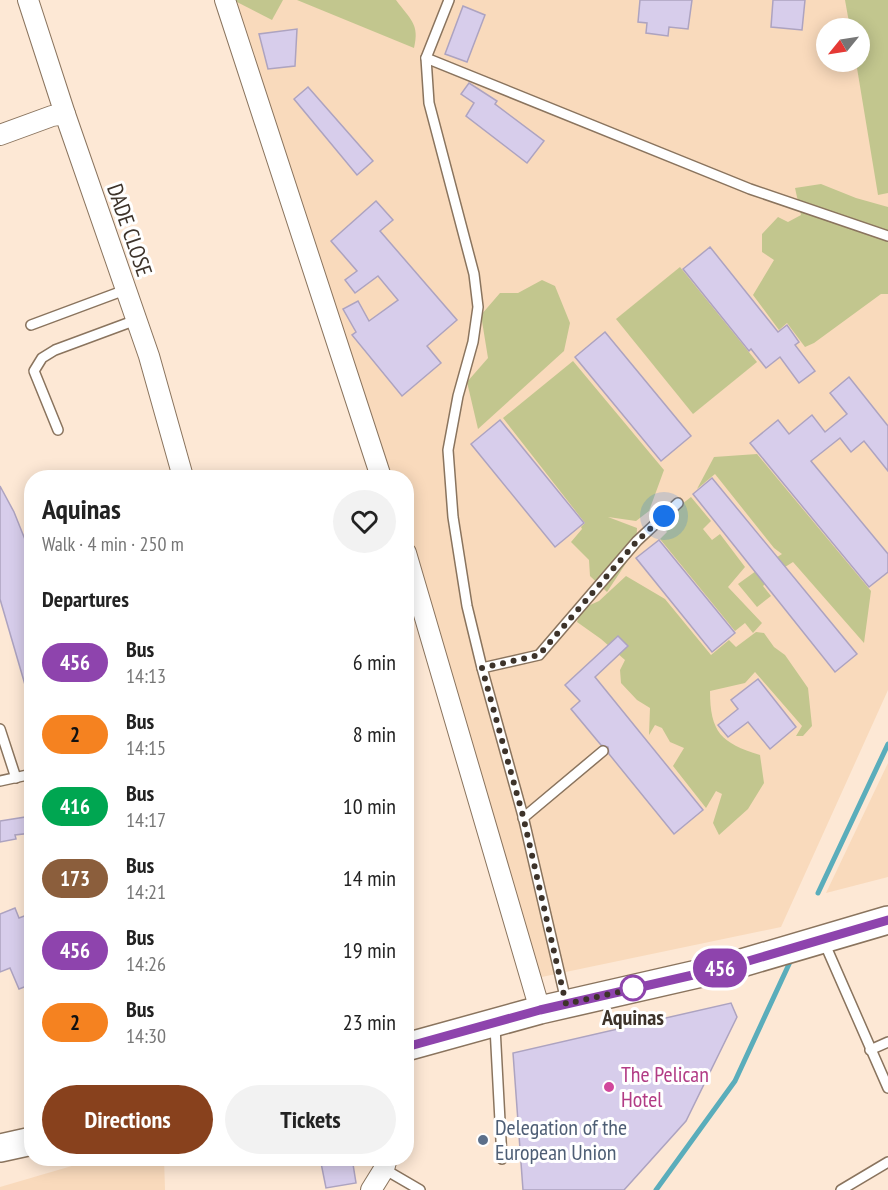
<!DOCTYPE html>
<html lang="en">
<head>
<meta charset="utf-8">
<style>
  :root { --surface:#fff; --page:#f2f2f2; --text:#222; --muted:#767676; --accent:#88411d }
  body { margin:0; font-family:"PT Sans Narrow",sans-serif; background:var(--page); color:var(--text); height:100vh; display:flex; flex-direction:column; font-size:22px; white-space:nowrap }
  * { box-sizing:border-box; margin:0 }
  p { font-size:20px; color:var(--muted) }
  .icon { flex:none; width:33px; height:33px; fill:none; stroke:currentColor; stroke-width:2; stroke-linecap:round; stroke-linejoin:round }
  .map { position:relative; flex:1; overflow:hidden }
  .drawer { position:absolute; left:24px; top:470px; width:390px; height:696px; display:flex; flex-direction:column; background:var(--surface); border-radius:24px; box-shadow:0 3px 15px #0003 }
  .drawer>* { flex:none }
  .badge { padding:0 12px; border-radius:20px; font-size:21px; line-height:39px }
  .needle { width:39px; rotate:240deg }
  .tools { position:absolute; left:816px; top:18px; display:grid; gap:12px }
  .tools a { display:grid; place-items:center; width:54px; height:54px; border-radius:50%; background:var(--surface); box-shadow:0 3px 15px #0003; font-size:30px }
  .you { position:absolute; width:30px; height:30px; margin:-15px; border:4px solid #fff; border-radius:50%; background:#1a73e8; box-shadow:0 0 0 9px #1a73e833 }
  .map>.badge { position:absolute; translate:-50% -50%; box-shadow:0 0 0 3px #fff }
  h2 { padding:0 18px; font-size:22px; line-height:54px }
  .round { display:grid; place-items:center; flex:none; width:63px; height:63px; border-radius:32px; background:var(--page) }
  .head { display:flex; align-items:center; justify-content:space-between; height:102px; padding:0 18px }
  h1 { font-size:28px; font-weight:700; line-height:45px }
  .button { display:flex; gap:12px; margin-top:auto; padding:12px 18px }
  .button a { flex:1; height:69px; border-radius:36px; background:var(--accent); color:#fff; font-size:24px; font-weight:700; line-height:69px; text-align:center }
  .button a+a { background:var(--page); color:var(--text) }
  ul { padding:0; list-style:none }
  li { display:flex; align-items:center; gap:18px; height:72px; padding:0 18px }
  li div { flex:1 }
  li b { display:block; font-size:22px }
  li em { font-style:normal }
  li .badge { min-width:66px; font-weight:700; text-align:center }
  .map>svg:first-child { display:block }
  .built { fill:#f9dabc; fill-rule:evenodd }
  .green { fill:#c2c68e }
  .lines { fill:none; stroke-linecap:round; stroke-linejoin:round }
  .stream { stroke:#5aadbb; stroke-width:5 }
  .building { fill:#d7cdeb; stroke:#ada3c0; stroke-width:1.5 }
  .lane-casing { stroke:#8a745e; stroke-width:12 }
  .street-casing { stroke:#8a745e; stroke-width:22 }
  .secondary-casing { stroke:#8a745e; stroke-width:30 }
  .lane { stroke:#fff; stroke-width:9 }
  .street { stroke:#fff; stroke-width:20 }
  .secondary { stroke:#fff; stroke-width:27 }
  .line-casing { stroke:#fff; stroke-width:14 }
  .line { stroke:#8e44ad; stroke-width:9 }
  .walk { stroke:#3d332a; stroke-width:6; stroke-dasharray:0 10.8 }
  .stop-dot { fill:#fff; stroke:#8e44ad; stroke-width:3 }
  .hotel-dot { fill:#d1479c; stroke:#fff; stroke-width:2 }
  .service-dot { fill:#5c6f8a; stroke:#fff; stroke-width:2 }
  .labels { text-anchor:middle; stroke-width:6; stroke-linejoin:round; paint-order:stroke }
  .street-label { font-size:22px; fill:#3d332a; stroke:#fff }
  .stop-label { font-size:22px; font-weight:bold; fill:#3d332a; stroke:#fff }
  .hotel-label { font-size:22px; fill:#b23c85; stroke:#fff; text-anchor:start }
  .service-label { font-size:22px; fill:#4e5e75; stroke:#fff; text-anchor:start }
</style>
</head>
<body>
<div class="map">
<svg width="888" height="1190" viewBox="0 0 888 1190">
  <rect width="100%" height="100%" fill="#fde8d5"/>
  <g class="built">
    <path d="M230 0H888V690L781 927 537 978 425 583 407 527 406 477H390ZM826 28H860V62H826Z"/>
    <polygon points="888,763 888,877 826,893"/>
    <polygon points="99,1158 164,1158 165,1190 0,1190 0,1187"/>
  </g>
  <g class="green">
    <polygon points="233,0 283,0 272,20"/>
    <path d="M297 0H396C410 19 420 24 414 48Z"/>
    <polygon points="845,0 888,0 888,193 878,195 856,62 860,62 860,28 850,28"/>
    <polygon points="821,184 856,198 888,207 888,294 881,294 814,343 805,347 787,323 779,330 753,295 774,260 762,252 762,234 778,217 788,222 801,215 795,188"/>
    <polygon points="680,267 757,362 693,414 616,319"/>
    <polygon points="542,280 555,286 570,323 564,351 478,429 467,382 488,358 481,315 500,293 518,293"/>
    <polygon points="573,361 664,470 649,511 636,521 608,517 637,528 636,548 607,592 590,576 589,560 571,542 582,529 581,527 585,523 503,418"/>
    <polygon points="757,454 871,591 864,643 793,562 769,577 763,566 782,554 774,548 715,474 697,489 714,457"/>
    <polygon points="691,497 711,521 703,529 712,540 720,534 745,567 728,587 762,623 753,633 745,623 735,631 660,539 667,532 659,522"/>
    <polygon points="756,571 766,583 763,586 771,596 757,607 738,584"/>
    <path d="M626 576 665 599 711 655 729 640 736 647 756 632 764 633 774 647 785 655 808 688 812 726 803 736H796L802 726 755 672 745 683 710 691C710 732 721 743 760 755L764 783 748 809 719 835 713 823 722 794 716 791 706 808 673 766 684 748 670 742 662 728 655 725 649 735 650 708 637 700 621 683 620 670 625 660 601 639 577 622 581 609 599 601Z"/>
  </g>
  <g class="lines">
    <g class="stream">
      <polyline points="818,893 888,744"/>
      <polyline points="656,1190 735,1081 790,962"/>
    </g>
  </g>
  <g class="building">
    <polygon points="640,0 692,0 688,29 669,27 668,36 646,33 647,23 638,22"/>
    <polygon points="773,0 805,0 802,30 771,27"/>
    <polygon points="463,6 485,15 467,62 445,54"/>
    <polygon points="297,29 295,66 268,69 259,34"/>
    <polygon points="469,83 497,101 495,104 544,141 527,163 466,116 474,103 461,94"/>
    <polygon points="308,87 373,161 357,175 294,99"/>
    <polygon points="376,201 393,220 380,231 457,320 427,346 441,363 402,396 352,335 356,332 343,309 358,301 369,321 398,300 378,276 355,293 345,280 357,271 331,241"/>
    <polygon points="710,247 778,332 787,325 799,342 795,345 815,371 799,383 780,357 766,368 751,349 749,351 683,269"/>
    <polygon points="605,332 691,436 661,461 575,357"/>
    <polygon points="849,377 888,426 888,471 864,441 851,452 840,438 811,461 888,554 888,572 869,587 750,443 778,420 789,434 812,415 825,432 847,414 830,393"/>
    <polygon points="500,420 584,523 555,547 471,444"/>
    <polygon points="712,478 857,654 835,672 693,494"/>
    <polygon points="0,486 14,512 32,557 32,694 28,695 0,599"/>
    <polygon points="659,540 735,633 712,652 636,558"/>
    <polygon points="618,636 628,646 595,677 703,810 674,834 609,754 608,747 601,745 571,709 580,701 565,685"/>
    <polygon points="758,679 796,727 770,749 748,722 728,737 718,725 738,709 731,700"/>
    <polygon points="32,816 32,833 15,835 16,839 0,842 0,821"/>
    <polygon points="15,908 19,918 32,913 32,984 19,989 10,968 0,972 0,914"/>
    <polygon points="731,1003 737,1017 686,1121 624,1190 523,1190 513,1053"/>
    <polygon points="320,1158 352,1158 356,1183 326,1188"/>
  </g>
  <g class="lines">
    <g class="lane-casing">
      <g id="lane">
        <polyline points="449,0 426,58 429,103 474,274 478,307 473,342 458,396 448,450 453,517 467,606 482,668 523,816 566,1001"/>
        <polyline points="426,58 750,189 888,236"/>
        <polyline points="31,325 125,290"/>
        <polyline points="58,430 34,371 42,358 55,350 136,320"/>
        <polyline points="482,668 539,655 637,541 678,503"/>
        <polyline points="0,729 16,778"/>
        <polyline points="0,781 32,774"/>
        <polyline points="523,818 603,751"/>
        <polyline points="824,942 888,1088"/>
        <polyline points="495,1027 502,1159"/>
        <polyline points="870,1050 888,1042"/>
        <polyline points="384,1169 420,1190"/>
        <polyline points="841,1190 888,1162"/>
      </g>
    </g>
    <g class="street-casing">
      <g id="street">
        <polyline points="28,0 65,114 149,356 183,477"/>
        <polyline points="225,0 381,477"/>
        <polyline points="0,135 52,116 65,114"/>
        <polyline points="406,553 540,1010"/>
        <polyline points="371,1190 384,1169 387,1158"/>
      </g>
    </g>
    <g class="secondary-casing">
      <g id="secondary">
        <polyline points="406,1047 540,1010 728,967 888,920"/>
        <polyline points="0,1148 32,1141"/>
      </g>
    </g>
    <use href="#lane" class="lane"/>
    <use href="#street" class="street"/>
    <use href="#secondary" class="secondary"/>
  </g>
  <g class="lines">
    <g class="line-casing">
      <polyline id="line" points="406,1047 540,1010 728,967 888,920"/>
    </g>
    <use href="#line" class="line"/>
    <polyline class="walk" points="633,988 636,988 566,1004 523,816 482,668 539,655 637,541 664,516"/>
  </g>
  <circle class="stop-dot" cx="633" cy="988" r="12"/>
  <circle class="hotel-dot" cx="609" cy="1087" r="6"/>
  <circle class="service-dot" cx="483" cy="1140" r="6"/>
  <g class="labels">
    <g class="street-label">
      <text transform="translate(130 230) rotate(71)" y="8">DADE CLOSE</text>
    </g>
    <g class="stop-label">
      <text x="633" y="1025">Aquinas</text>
    </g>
    <g class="hotel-label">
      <text x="621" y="1082">The Pelican<tspan x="621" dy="25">Hotel</tspan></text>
    </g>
    <g class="service-label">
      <text x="495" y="1135">Delegation of the<tspan x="495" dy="25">European Union</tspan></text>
    </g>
  </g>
</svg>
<div class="tools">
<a><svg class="needle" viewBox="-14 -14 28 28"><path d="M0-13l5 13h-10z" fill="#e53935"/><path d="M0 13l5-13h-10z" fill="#767676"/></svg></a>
</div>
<div class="you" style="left:664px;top:516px"></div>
<b class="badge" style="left:720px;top:968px;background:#8e44ad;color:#fff">456</b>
<section class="drawer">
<div class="head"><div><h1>Aquinas</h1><p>Walk · 4 min · 250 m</p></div><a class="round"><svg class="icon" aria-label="heart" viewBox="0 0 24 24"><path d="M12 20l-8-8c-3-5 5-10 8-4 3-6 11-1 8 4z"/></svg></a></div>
<h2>Departures</h2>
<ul>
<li><span class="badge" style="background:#8e44ad;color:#fff">456</span><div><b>Bus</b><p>14:13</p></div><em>6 min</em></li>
<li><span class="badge" style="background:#f58220;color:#111">2</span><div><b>Bus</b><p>14:15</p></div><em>8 min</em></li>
<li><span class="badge" style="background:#00a651;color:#fff">416</span><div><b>Bus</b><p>14:17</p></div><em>10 min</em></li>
<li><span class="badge" style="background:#8b5e3c;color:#fff">173</span><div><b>Bus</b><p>14:21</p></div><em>14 min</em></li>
<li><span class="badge" style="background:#8e44ad;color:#fff">456</span><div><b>Bus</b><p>14:26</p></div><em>19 min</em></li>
<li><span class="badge" style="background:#f58220;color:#111">2</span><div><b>Bus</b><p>14:30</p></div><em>23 min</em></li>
</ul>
<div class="button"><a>Directions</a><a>Tickets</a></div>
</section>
</div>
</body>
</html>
